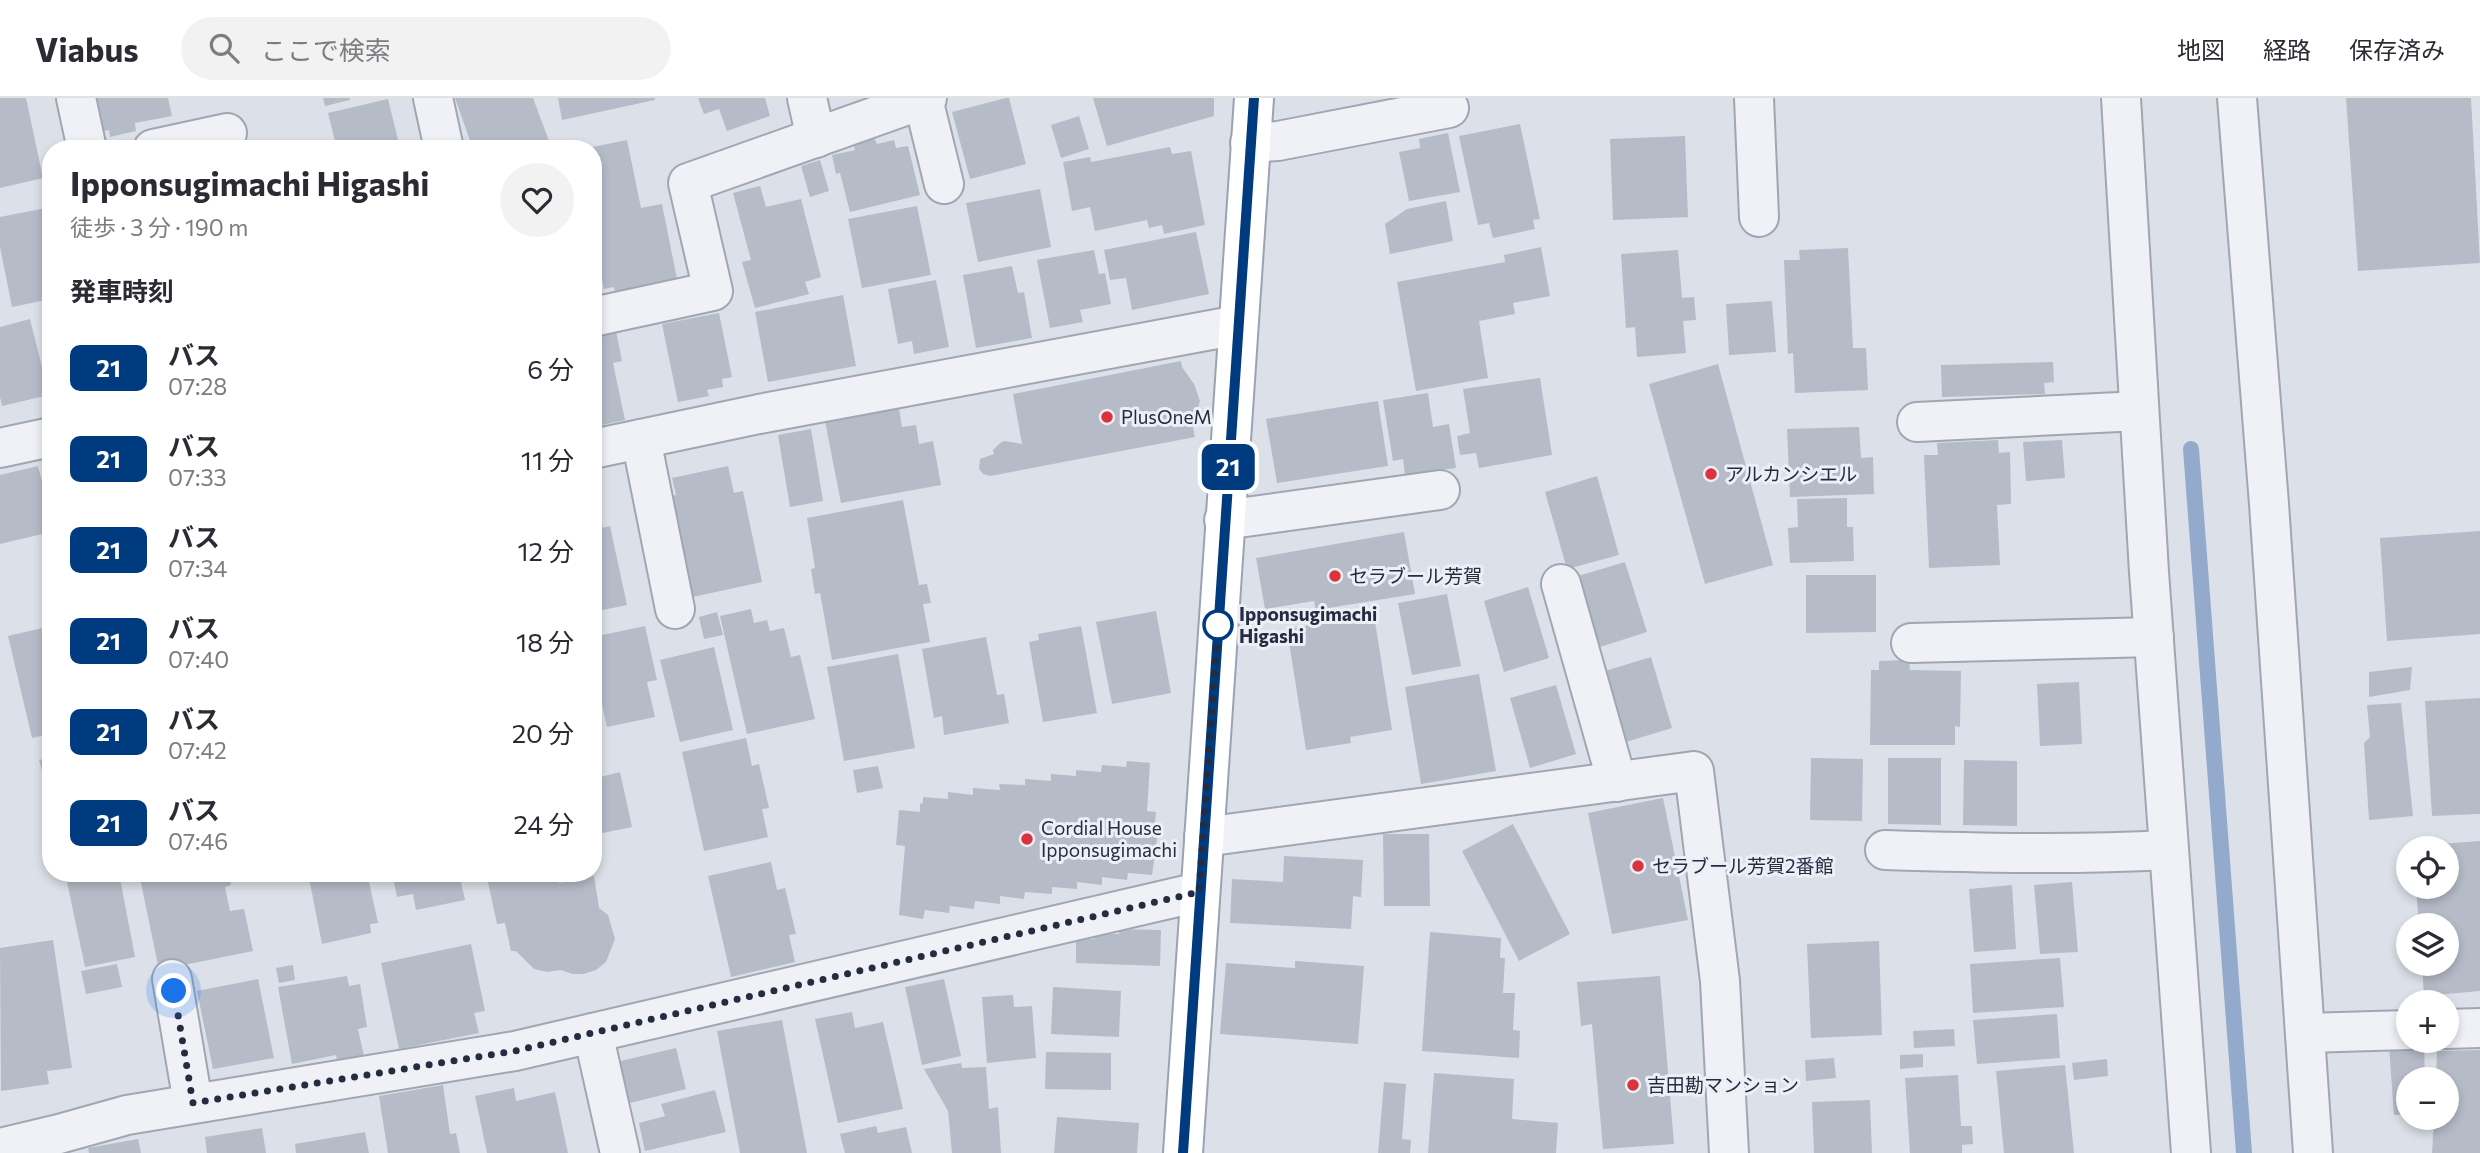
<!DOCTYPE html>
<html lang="ja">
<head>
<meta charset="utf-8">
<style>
  :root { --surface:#fff; --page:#f2f2f3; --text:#2b2b33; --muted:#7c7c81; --line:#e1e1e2 }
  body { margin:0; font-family:Commissioner,"Noto Sans JP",sans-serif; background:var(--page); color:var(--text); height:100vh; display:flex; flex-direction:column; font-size:26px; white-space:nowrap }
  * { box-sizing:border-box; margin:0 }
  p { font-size:23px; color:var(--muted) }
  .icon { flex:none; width:38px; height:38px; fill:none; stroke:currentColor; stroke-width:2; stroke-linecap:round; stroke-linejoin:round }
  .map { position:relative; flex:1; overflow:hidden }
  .details { position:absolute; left:42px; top:42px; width:560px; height:742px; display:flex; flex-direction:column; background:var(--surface); border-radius:28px; box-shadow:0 4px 10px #0003 }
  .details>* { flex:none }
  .badge { padding:0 14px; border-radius:10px; font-size:24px; line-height:46px }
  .tools { position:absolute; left:2396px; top:738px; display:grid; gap:14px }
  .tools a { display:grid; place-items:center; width:63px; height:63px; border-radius:50%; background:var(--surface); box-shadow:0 4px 10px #0003; font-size:35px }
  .you { position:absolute; width:35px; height:35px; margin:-18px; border:5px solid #fff; border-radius:50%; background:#1a73e8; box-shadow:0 0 0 10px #1a73e833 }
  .map>.badge { position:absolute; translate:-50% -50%; box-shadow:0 0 0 4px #fff }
  h2 { padding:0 28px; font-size:26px; line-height:63px }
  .round { display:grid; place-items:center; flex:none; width:74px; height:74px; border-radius:37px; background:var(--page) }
  .headline { display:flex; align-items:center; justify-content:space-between; height:119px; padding:0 28px }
  h1 { font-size:33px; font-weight:700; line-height:52px }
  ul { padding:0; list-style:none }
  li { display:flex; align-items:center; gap:21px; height:91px; padding:0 28px }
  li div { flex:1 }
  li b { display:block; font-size:26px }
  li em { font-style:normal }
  li .badge { min-width:77px; font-weight:700; text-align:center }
  header { display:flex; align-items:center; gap:42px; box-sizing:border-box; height:98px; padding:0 35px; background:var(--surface); border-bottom:2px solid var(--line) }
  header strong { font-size:33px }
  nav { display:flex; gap:38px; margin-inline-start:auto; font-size:24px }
  .search { width:490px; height:63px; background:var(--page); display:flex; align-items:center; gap:18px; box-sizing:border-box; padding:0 24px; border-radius:38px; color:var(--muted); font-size:26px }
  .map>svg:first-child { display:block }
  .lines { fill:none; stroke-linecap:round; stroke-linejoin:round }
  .stream { stroke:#93aacc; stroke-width:16 }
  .building { fill:#b6bbc8 }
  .minor-casing { stroke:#a1a6b2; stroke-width:42 }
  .major-casing { stroke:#9aa3b5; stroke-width:42 }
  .minor { stroke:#eff1f6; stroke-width:38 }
  .major { stroke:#fff; stroke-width:38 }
  .line-casing { stroke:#fff; stroke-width:16 }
  .line { stroke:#003b80; stroke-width:10 }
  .walk { stroke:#242c40; stroke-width:7; stroke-dasharray:0 12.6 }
  .poi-dot { fill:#db333e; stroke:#eceff6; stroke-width:2.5 }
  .stop-dot { fill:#fff; stroke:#003b80; stroke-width:3.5 }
  .labels { text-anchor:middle; stroke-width:6; stroke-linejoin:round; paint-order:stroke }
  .poi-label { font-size:19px; fill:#242c40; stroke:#eceff6; text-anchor:start }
  .stop-label { font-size:19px; font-weight:bold; fill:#242c40; stroke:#eceff6; text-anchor:start }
</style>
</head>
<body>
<header>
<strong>Viabus</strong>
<div class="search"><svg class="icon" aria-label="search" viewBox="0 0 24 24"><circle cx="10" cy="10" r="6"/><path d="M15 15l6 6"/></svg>ここで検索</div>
<nav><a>地図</a><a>経路</a><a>保存済み</a></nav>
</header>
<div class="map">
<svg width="2480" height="1055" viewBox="0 0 2480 1055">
  <rect width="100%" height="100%" fill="#dce0e8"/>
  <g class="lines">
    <polyline class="stream" points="2191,351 2244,1055"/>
  </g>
  <g class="building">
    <polygon points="0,0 26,0 43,80 0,90"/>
    <polygon points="97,0 168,0 172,18 135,25 136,33 110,39 109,32 103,33"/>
    <polygon points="323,0 350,0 350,2 325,8"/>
    <polygon points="455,0 533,0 552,51 473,51"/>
    <polygon points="558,0 655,0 655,2 562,22"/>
    <polygon points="698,0 765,0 770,18 727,33 719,11 704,16"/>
    <polygon points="1006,0 1009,0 1026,66 970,81 952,14"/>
    <polygon points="1093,0 1214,0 1214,18 1107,48"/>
    <polygon points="2346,0 2471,0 2480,165 2358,173"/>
    <polygon points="388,1 399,46 409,44 410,51 337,51 328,15"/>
    <polygon points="1079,18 1089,51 1061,60 1051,27"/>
    <polygon points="1520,26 1540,121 1533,122 1535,131 1493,140 1489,125 1478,127 1459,38"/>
    <polygon points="1448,35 1460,94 1409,103 1399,54 1420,50 1419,41"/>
    <polygon points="1685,38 1688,119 1613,122 1610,41"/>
    <polygon points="874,40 877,46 894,42 896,50 908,48 920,97 850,114 840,75 836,76 832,57 855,52 853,45"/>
    <polygon points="627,42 641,110 662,106 677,181 615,194 614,189 604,191 593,138 593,125 600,124 593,90 593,49"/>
    <polygon points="1170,49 1172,56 1191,53 1205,127 1164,136 1162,127 1149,130 1147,122 1095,133 1090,109 1072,113 1063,64 1090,59 1091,64"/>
    <polygon points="820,62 829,93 810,99 801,68"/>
    <polygon points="760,88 766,109 801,101 821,179 805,184 809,196 755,210 742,164 751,162 733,95"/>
    <polygon points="1040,91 1051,149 978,164 966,105"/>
    <polygon points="1446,103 1453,143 1390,156 1385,126 1407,111"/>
    <polygon points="917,108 931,177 862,190 848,121"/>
    <polygon points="51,109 51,201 12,209 0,149 0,119"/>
    <polygon points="1196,134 1209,196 1132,212 1126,180 1110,182 1104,152"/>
    <polygon points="1541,149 1550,198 1513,205 1515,216 1479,223 1488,280 1416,293 1397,184 1505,164 1504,157"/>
    <polygon points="1848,150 1853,250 1866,250 1868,292 1795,295 1793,255 1788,256 1784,162 1800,162 1799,152"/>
    <polygon points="1094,152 1099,176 1105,175 1111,206 1080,212 1083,224 1050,230 1037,162"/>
    <polygon points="1678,152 1682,200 1694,199 1696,222 1683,223 1686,255 1637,259 1635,229 1626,230 1621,156"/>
    <polygon points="1012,168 1018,195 1024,194 1032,240 976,250 963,177"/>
    <polygon points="936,182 949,249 914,256 912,243 898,246 888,191"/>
    <polygon points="843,197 856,268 768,284 755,214"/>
    <polygon points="1772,203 1776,254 1729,257 1726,206"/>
    <polygon points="719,215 732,279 722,281 723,289 707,292 709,298 678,304 662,226"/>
    <polygon points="30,221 49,297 2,308 0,299 0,229"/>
    <polygon points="616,233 622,263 613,265 625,322 593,329 593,238"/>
    <polygon points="1181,263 1182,269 1194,286 1200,303 1193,330 1195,339 990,378 983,376 979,371 980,361 994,356 993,352 1000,345 1004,343 1022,346 1013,296"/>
    <polygon points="2053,264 2054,284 2044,285 2045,296 1942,299 1941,267"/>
    <polygon points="1718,266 1773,467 1705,486 1649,286"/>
    <polygon points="1540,280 1552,357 1479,370 1476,355 1460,357 1457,338 1470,335 1463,291"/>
    <polygon points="1428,295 1433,329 1449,326 1456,370 1405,377 1403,361 1393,363 1383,302"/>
    <polygon points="1378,303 1388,368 1277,385 1266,321"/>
    <polygon points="899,310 902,329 916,327 919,346 933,343 941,387 841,405 825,323"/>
    <polygon points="1859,329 1861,360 1873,359 1874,396 1790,399 1787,331"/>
    <polygon points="811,331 823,403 790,409 778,337"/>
    <polygon points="1998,342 1999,355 2010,354 2011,406 1997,407 2000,467 1929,470 1924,357 1938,357 1937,345"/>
    <polygon points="2062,342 2065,380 2026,383 2023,344"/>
    <polygon points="38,368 51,419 51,434 0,446 0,377"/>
    <polygon points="728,368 734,395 743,393 762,484 688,500 667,398 676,397 672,380"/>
    <polygon points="1597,378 1619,457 1567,471 1545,394"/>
    <polygon points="1847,400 1847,429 1853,429 1854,463 1790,465 1788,430 1798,429 1797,401"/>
    <polygon points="903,402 919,487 927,486 931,505 923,506 930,544 832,562 820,495 815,496 811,471 815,470 807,420"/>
    <polygon points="600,417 603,430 610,428 627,507 593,514 593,418"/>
    <polygon points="2480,433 2480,536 2387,543 2380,440"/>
    <polygon points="1404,434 1415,496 1316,512 1314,503 1265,511 1256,460"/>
    <polygon points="1625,464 1647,534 1600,549 1578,478"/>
    <polygon points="1806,477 1876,477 1876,534 1806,535"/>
    <polygon points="1528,489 1549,560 1504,574 1484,503"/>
    <polygon points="1447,496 1461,568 1412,577 1398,505"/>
    <polygon points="751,511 754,525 767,522 770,533 784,530 791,559 800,557 815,621 747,636 720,518"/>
    <polygon points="1156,513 1171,595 1112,606 1096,524"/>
    <polygon points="717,514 723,537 704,541 699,519"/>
    <polygon points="1374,517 1392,632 1350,639 1351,645 1306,652 1287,531"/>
    <polygon points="51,528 51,636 32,640 8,538"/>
    <polygon points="645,528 657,582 647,584 655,619 607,629 593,565 593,539"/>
    <polygon points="1081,528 1097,615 1043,624 1029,544 1039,542 1038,536"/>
    <polygon points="986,539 997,597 1004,596 1009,625 944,637 942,618 934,620 922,551"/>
    <polygon points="714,549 733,632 680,644 660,562"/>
    <polygon points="898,556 915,650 844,663 827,569"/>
    <polygon points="1651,559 1672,630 1626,644 1605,573"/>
    <polygon points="1909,562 1910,572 1961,573 1960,629 1955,628 1955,647 1870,647 1871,572 1879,572 1879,563"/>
    <polygon points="2412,569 2410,592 2369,599 2369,574"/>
    <polygon points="1479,576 1496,673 1421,686 1405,589"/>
    <polygon points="2079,584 2082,646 2040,648 2037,586"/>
    <polygon points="1556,587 1576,656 1530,670 1510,600"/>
    <polygon points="2480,600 2480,716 2432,718 2425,603"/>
    <polygon points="2401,605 2413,718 2369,722 2364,645 2370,639 2367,607"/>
    <polygon points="746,640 752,668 759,666 769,710 762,711 768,739 704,753 682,654"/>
    <polygon points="51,659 51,701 50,701 39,662"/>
    <polygon points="1811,660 1863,661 1862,723 1810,722"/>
    <polygon points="1888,660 1941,660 1941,727 1888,726"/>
    <polygon points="1964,662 2017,663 2017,728 1963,727"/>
    <polygon points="1127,663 1150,665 1147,713 1156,714 1154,735 1158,735 1152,777 1128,775 1127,782 1102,779 1102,787 1077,784 1077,791 1052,789 1052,796 1025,794 1024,801 1000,798 1000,806 975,803 974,811 950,808 949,815 925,812 923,821 899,817 905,748 896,747 899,712 920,714 920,706 923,705 923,699 948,701 948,694 973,697 973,690 1000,692 999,686 1025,687 1025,681 1051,683 1051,676 1076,678 1076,672 1101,674 1102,667 1126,669"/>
    <polygon points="878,668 883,690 857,695 853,672"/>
    <polygon points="620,674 632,729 593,737 593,681"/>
    <polygon points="1663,700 1688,822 1612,836 1588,715"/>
    <polygon points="1513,726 1570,836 1519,863 1462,753"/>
    <polygon points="1383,736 1429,736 1430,808 1384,808"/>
    <polygon points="2480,743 2480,893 2424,898 2422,866 2446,866 2446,828 2419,828 2416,789 2446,789 2446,751 2413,751 2413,748"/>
    <polygon points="1284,758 1363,762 1361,799 1353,798 1351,831 1230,825 1232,781 1283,784"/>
    <polygon points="771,764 777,792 785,790 796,836 789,837 795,864 731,879 708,778"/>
    <polygon points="112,775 119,775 135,859 85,869 67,784"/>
    <polygon points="139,775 228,775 231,787 225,789 230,813 244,811 253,853 159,872"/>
    <polygon points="308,775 367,775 378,825 370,826 371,835 322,846"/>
    <polygon points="392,775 459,775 465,802 416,812 413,796 397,799"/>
    <polygon points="486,775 557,775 559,785 594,778 599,810 608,817 615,841 606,864 596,872 584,876 572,876 561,872 547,874 534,871 516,853 511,853 505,825 497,826"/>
    <polygon points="2072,784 2078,854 2040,856 2034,787"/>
    <polygon points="2012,787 2016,851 1974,854 1969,791"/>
    <polygon points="1120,831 1161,832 1160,868 1076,865 1076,840 1094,841 1094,835 1119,836"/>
    <polygon points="1430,834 1501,840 1500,860 1505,860 1503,895 1515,895 1513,932 1520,933 1519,960 1422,953"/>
    <polygon points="53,842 72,970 47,973 49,986 1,993 0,850"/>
    <polygon points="1879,843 1882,937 1811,940 1807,846"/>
    <polygon points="471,846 485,913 474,915 479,935 399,951 381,865"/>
    <polygon points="2060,860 2064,909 1973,915 1970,866"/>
    <polygon points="1295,863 1364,868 1358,946 1220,936 1226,865 1295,870"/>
    <polygon points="117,866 122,889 86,896 81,873"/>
    <polygon points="293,867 295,882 279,885 276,870"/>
    <polygon points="347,878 349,888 360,886 367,929 358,931 364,958 337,963 336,957 292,966 278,889"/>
    <polygon points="1660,878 1674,1046 1603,1051 1592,926 1581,928 1577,884"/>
    <polygon points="258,881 274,960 213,971 197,893"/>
    <polygon points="944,881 961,958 922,967 905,889"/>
    <polygon points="1053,889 1121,893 1119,939 1051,936"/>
    <polygon points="1013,897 1014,909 1032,908 1036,960 987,965 982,899"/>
    <polygon points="852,914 855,930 883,924 903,1011 838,1025 815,921"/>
    <polygon points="2057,916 2060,960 1977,966 1973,922"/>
    <polygon points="782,922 807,1055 740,1055 717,933"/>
    <polygon points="1954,931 1955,948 1914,950 1913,933"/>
    <polygon points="2424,946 2425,982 2408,982 2408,1016 2394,1017 2389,948"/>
    <polygon points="676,950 686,991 626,1006 616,964"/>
    <polygon points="2480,952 2480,1055 2432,1055 2434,1020 2446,1020 2446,982 2436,982 2437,953"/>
    <polygon points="1046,954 1111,955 1111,992 1045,991"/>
    <polygon points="1923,956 1923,969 1900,971 1900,957"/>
    <polygon points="1834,960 1836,980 1806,983 1805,962"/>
    <polygon points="2107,961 2108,978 2074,982 2072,965"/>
    <polygon points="961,965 962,970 986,969 989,1011 998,1009 1001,1055 952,1055 948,1013 924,971"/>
    <polygon points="2065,967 2074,1055 2004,1055 1996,973"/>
    <polygon points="1434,975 1514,981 1512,1021 1558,1025 1556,1055 1428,1055"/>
    <polygon points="1958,977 1961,1028 1972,1028 1973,1046 1962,1047 1962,1055 1910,1055 1905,980"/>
    <polygon points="1384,984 1406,986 1402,1041 1411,1042 1410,1055 1378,1055"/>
    <polygon points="443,987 450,1036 456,1035 460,1055 388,1055 379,998"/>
    <polygon points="514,990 516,1003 555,994 568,1055 487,1055 475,998"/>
    <polygon points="715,992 726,1034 645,1053 639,1025 665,1018 661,1006"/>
    <polygon points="1870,1002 1872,1055 1814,1055 1812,1004"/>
    <polygon points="1057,1019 1139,1025 1137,1055 1054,1055"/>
    <polygon points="876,1028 878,1035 906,1029 912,1055 845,1055 840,1036"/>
    <polygon points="262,1030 266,1055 207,1055 205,1039"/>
    <polygon points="365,1034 369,1055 296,1055 295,1046"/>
    <polygon points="138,1041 141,1055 89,1055 88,1050"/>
  </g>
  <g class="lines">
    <g class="minor-casing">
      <g id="minor">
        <polyline points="76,0 87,51"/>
        <polyline points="433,0 444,51"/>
        <polyline points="807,0 816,40"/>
        <polyline points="1754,0 1759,119"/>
        <polyline points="2121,0 2149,474 2191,1055"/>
        <polyline points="2237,0 2269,406 2313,1055"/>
        <polyline points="923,1 944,86"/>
        <polyline points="1250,45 1278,43 1449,10"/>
        <polyline points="153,51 227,35"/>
        <polyline points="593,219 713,193 688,85 927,0"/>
        <polyline points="1917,324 2139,313"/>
        <polyline points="641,341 675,511"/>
        <polyline points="0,350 51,339"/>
        <polyline points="593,351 759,316 1238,227"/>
        <polyline points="1224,422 1440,392"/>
        <polyline points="1561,486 1617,684"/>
        <polyline points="1911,545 2154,539"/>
        <polyline points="1204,739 1694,673 1720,883 1729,1055"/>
        <path d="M1885 752C1980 755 2074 757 2169 752"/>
        <polyline points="172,881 193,1005"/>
        <polyline points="2446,931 2480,930"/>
        <polyline points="593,935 620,1055"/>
        <polyline points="2305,935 2408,932"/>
        <polyline points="0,1050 59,1036 127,1017 515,953 1199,794"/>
      </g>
    </g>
    <g class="major-casing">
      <polyline id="major" points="1183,1055 1254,0"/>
    </g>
    <use href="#minor" class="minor"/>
    <use href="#major" class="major"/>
  </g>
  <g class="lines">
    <g class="line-casing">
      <polyline id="line" points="1183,1055 1254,0"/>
    </g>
    <use href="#line" class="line"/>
    <polyline class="walk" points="174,893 193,1005 515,953 1199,794 1218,527"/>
  </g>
  <g class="poi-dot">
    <circle cx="1107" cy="319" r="7"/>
    <circle cx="1711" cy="376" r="7"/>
    <circle cx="1335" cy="478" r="7"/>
    <circle cx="1027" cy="741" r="7"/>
    <circle cx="1638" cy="768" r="7"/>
    <circle cx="1633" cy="987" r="7"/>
  </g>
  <circle class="stop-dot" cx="1218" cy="527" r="14"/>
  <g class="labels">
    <g class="poi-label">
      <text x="1121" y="326">PlusOneM</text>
      <text x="1725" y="383">アルカンシエル</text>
      <text x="1349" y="485">セラブール芳賀</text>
      <text x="1041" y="737">Cordial House<tspan x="1041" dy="22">Ipponsugimachi</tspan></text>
      <text x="1652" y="775">セラブール芳賀2番館</text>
      <text x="1647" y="994">吉田勘マンション</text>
    </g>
    <g class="stop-label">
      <text x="1239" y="523">Ipponsugimachi<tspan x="1239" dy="22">Higashi</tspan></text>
    </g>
  </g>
</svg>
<div class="tools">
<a><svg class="icon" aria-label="locate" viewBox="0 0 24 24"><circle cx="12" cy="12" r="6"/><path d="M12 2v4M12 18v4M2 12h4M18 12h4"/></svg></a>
<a><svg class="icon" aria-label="layers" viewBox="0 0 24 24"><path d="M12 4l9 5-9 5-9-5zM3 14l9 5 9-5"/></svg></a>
<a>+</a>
<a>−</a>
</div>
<div class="you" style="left:174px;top:893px"></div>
<b class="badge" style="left:1228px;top:369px;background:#003b80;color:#fff">21</b>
<section class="details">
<div class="headline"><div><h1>Ipponsugimachi Higashi</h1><p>徒歩 · 3 分 · 190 m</p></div><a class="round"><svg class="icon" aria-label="heart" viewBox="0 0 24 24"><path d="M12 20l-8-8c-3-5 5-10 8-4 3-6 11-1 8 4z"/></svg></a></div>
<h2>発車時刻</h2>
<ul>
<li><span class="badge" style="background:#003b80;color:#fff">21</span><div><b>バス</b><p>07:28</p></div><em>6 分</em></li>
<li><span class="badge" style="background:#003b80;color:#fff">21</span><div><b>バス</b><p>07:33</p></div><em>11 分</em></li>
<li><span class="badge" style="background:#003b80;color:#fff">21</span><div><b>バス</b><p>07:34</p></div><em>12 分</em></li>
<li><span class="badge" style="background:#003b80;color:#fff">21</span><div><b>バス</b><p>07:40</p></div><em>18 分</em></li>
<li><span class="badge" style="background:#003b80;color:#fff">21</span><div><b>バス</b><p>07:42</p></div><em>20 分</em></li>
<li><span class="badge" style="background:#003b80;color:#fff">21</span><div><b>バス</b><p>07:46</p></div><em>24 分</em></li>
</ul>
</section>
</div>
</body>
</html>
